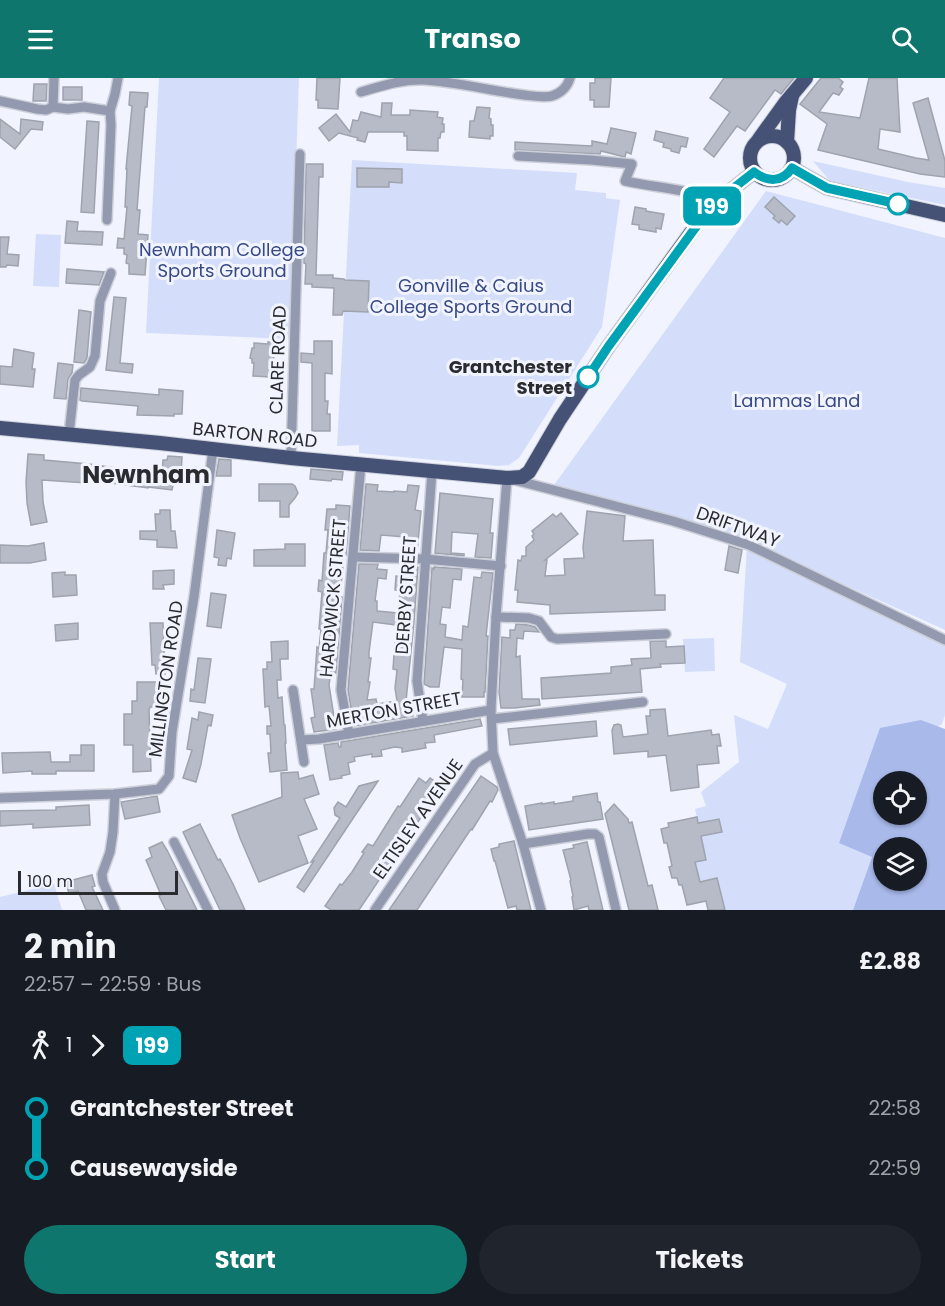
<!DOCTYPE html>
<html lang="en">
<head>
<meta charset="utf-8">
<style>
  :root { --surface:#171b24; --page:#20242c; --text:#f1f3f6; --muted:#9ea1a6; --accent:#0f766e }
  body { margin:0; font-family:Poppins,sans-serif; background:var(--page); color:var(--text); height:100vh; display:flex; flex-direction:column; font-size:22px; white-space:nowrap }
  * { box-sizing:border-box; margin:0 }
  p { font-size:20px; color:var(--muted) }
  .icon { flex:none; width:33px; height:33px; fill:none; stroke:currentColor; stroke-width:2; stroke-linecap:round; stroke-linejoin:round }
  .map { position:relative; height:832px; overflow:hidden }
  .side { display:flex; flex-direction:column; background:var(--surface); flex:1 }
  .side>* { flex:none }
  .badge { padding:0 12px; border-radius:9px; font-size:21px; line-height:39px }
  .buttons { position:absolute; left:873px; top:693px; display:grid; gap:12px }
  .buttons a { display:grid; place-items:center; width:54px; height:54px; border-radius:50%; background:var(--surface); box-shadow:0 2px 4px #0004; font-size:30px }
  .scale { position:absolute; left:18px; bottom:15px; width:160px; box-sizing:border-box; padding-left:6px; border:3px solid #292b2f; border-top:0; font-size:16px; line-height:21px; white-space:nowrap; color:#292b2f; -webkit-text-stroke:4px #f1f4fe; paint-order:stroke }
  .map>.badge { position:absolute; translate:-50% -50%; box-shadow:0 0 0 3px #fff }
  .legs { display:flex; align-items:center; gap:9px; height:66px; padding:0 24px; font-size:20px }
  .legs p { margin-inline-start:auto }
  .overview { display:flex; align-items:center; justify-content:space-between; height:102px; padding:0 24px }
  h1 { font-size:33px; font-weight:700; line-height:45px }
  .cta { display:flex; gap:12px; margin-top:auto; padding:12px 24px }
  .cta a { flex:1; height:69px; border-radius:36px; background:var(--accent); color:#fff; font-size:24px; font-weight:700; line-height:69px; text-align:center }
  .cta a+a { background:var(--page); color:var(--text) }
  ul { padding:0 24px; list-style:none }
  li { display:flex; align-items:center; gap:21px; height:60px; font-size:22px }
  li i { display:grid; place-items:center; width:9px; height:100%; margin:0 8px; background:currentColor }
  li i::after { content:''; width:15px; height:15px; margin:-8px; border:4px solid; border-radius:50%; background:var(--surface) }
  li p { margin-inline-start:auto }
  li:first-child i { background:linear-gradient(#0000 50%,currentColor 0) }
  li:last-child i { background:linear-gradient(currentColor 50%,#0000 0) }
  header { display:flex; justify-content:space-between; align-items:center; height:78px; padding:0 24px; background:var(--accent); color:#fff; font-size:27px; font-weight:700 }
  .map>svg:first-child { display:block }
  .green { fill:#d4defa }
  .forest { fill:#a8b9ea; fill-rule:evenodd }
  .building { fill:#b6bbc7; stroke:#9ea3ae; stroke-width:1.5; fill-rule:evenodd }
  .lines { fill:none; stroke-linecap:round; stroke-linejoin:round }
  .minor-casing { stroke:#cdd0d9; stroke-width:12 }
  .primary-casing { stroke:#cdd0d9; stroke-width:16 }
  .minor { stroke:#939ab0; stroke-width:9 }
  .primary { stroke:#455175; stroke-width:14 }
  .line-1-casing { stroke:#fff; stroke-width:14 }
  .line-1 { stroke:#00a3b4; stroke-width:9 }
  .stop-1-dot { fill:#fff; stroke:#00a3b4; stroke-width:3 }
  .labels { text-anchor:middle; stroke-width:6; stroke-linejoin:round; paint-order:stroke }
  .park-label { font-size:18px; fill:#384a86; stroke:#f1f4fe }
  .street-label { font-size:18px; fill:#292b2f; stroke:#f1f4fe }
  .stop-label { font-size:18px; font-weight:bold; fill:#292b2f; stroke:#f1f4fe; text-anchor:end }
  .district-label { font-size:24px; font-weight:bold; fill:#292b2f; stroke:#f1f4fe }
</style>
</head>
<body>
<header><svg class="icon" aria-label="menu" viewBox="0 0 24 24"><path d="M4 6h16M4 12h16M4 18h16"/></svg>Transo<svg class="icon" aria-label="search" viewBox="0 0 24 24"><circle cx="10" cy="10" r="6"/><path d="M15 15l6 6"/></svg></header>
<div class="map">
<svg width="945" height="832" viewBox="0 0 945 832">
  <rect width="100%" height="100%" fill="#f1f4fe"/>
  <g class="green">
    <polygon points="159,0 299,0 290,261 146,255"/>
    <polygon points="352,82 577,95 575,112 606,115 606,120 620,122 602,249 519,380 509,387 499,388 359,375 359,367 337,368"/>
    <polygon points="813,83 908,104 945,110 945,127 830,103"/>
    <polygon points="766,113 945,160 945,552 741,460 554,407"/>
    <polygon points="36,156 61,157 59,209 33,208"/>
    <polygon points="747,468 945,567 945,637 942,646 938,649 921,642 839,764 872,779 853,832 725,832 717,801 699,805 686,786 706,782 701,758 722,753 719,741 698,745 695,731 706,728 701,714 739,684 734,637 768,651 787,606 740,584"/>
    <polygon points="714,560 715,593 685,594 683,561"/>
    <polygon points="54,806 62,832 0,832 0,819"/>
  </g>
  <path class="forest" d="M921 642 945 651V832H853L872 779 839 765 880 650ZM884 704H916V736H884ZM884 770H916V802H884Z"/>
  <g class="building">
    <polygon points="317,0 340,0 338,31 318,30 318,22 316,22"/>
    <polygon points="595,0 611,0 609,29 594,29 594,22 590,22 590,5 595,5"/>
    <polygon points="724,0 794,0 781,16 775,12 745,53 737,48 714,79 704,71 730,34 710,20"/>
    <polygon points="821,0 838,0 843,4 840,9 843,11 839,17 833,15 819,34 860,40 869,0 897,0 900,54 880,51 878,71 916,80 929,82 913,25 928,20 945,83 945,99 920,96 818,72 827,46 800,26"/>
    <polygon points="34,6 47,6 46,23 33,23"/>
    <rect x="63" y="9" width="19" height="13"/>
    <polygon points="130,14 148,15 147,29 145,29 137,132 140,132 138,156 148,157 145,197 129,196 129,186 126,185 127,177 124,176 124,170 117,170 118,160 124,161 127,129 125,129 127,91 126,91 132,28 129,27"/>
    <polygon points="382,25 392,25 391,37 410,37 410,32 438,34 437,39 443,40 442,46 444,46 444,54 441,54 440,60 438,60 438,73 407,72 407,58 404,58 404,54 368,54 365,64 357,62 358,60 339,55 329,63 319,50 336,36 350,54 353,42 358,43 361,34 381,39"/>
    <polygon points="477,29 490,30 489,40 491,41 491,47 493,47 493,58 490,58 490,61 469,59 470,43 474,43"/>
    <polygon points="0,41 20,56 21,41 43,44 42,52 31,51 15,71 0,59"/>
    <polygon points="87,43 99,44 94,135 81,134"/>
    <polygon points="611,50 636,55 631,76 626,74 625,79 601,73 600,76 515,72 515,64 592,68 592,63 607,66"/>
    <polygon points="656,53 688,60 686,69 681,68 679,75 671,73 671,71 663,69 664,65 654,62"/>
    <polygon points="306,86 323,86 323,99 319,99 316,197 333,197 333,200 344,201 345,202 369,203 368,234 343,233 342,237 333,237 334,210 312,209 312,206 305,206 306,186 304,185"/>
    <polygon points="357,90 402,91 402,105 389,104 389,109 357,109"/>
    <polygon points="774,119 795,138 787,147 781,142 779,145 773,140 775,138 765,129"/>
    <polygon points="635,129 646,131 646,133 664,136 661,151 656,150 656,154 639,151 639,147 632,146"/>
    <polygon points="67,143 78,144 77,153 103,154 102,167 65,165"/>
    <polygon points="0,159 9,159 7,176 19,177 18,188 7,187 6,189 0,189"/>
    <polygon points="67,191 104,194 99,207 66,205"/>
    <polygon points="114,219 126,220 120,285 133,286 132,295 106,292"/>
    <polygon points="79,232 91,234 87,280 84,285 74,284"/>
    <polygon points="314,263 332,263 332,296 325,295 325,323 328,323 327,336 330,336 330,353 312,353 312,285 301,284 301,275 314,276"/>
    <polygon points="268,264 280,264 280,273 274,273 273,298 269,297 269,299 253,298 254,285 252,285 252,281 250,280 252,270 254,270 254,265 268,266"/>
    <polygon points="14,271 34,275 32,291 35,291 33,309 0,306 0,288 12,289"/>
    <polygon points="58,285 73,287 72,295 68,301 66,321 54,320"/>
    <polygon points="81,310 159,317 159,311 183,313 182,336 174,336 174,338 137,337 138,328 82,323 80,322"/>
    <polygon points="28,376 44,377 44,382 89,386 162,397 163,382 167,382 168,378 182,379 181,398 178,398 177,407 173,407 172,412 148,409 148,410 88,402 87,405 42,402 43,424 47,444 31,447 27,425 26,404"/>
    <polygon points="219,381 231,382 231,398 216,398"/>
    <polygon points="311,391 343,394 342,402 332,401 331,403 310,401"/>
    <polygon points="259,406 292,406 295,408 298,415 295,420 289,427 289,439 280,439 280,423 259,423"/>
    <polygon points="366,406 378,407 377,413 394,414 394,413 407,414 408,407 419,408 415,432 421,433 417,474 408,474 410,461 406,461 406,459 381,457 379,473 360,472"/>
    <polygon points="440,415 493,421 490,455 493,455 491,480 475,479 478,456 452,454 451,475 464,476 464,478 435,475"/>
    <polygon points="336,427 350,428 346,477 344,476 340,519 342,519 336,595 331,594 329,607 336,651 314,654 311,640 315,639 311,611 314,611 317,569 319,570 321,551 319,551 322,514 318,513 319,502 322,503 324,475 326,475 328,452 325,452 327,431 336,431"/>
    <polygon points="160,432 170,432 171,453 175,453 177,470 157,469 157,462 140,461 140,453 156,453 155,436 160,436"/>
    <polygon points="587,433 625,438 623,463 653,462 655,517 665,517 665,532 550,536 550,527 517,524 518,512 515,512 518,482 521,483 522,478 526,478 526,469 534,462 532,458 534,456 532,453 553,436 556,439 561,435 578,456 545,482 547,482 545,498 565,497 564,481 584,480 583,469"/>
    <polygon points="217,452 235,455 231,481 227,480 226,488 218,487 219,480 214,479"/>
    <polygon points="44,465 46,482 30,485 0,485 0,467 28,468"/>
    <polygon points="285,466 305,466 305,488 254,488 254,472 285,471"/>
    <polygon points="729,468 742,472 738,495 725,492"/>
    <path d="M359 486H378L377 491 387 492 386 501 378 500 375 523H377V533L398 535 400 513 395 512 396 498 406 499 407 487 418 489 414 544 406 623H410L413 638 354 648 348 612ZM373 544 396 547 393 591 397 592 395 610 397 623 377 626 376 621 367 622 370 604H368L371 580H369V574Z"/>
    <polygon points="434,489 462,491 461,502 453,501 450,530 442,529 440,546 446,547 445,559 462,562 463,548 468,549 474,499 481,500 482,494 493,495 486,558 488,558 485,614 484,614 484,619 462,619 463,602 461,601 462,571 444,569 439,609 430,609 424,606 432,490 434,491"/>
    <polygon points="174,492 174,506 163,507 164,511 153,511 153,493"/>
    <polygon points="65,494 65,497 76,497 77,517 53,519 52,495"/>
    <polygon points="211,515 226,517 221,550 207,548"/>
    <polygon points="78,545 78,561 56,563 55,547"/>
    <polygon points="150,545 163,545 165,596 156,596 155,587 152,587"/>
    <polygon points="516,546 528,547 535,549 539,554 524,553 523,561 517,560 516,579 520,578 522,621 539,621 540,627 515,630 501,630 499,614 502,559 510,560 510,552 515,552"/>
    <polygon points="288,563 288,581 280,581 281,602 277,602 278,620 282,619 284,647 285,647 286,665 285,665 287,692 270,694 268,675 271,675 270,656 267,656 267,648 271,648 269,628 265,629 263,591 267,591 267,584 272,584 271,564"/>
    <polygon points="650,563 666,563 666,569 684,568 685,585 660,586 661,589 640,591 642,614 542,621 541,600 611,595 611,589 632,587 631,581 651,580"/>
    <polygon points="198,580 211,581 205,625 190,623 191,611 194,612"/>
    <polygon points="137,604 159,604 158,629 150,629 149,632 151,693 133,694 133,667 124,667 124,636 132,636 132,623 137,623"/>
    <polygon points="665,631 668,658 711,652 712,657 719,656 721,668 717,668 719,685 697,687 699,709 671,713 666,677 648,679 648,673 614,676 612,652 614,647 618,646 621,647 623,659 648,656 646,638 650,638 650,632"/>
    <polygon points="199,634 213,637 211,648 208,647 201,686 196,704 183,700 192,672 187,671 192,640 198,642"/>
    <polygon points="480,641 482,648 434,657 435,664 425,665 426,670 402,674 402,670 395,669 381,672 382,678 372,679 372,676 354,679 355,683 348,685 350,696 341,698 342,700 330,702 324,667 338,665 339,669 341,669 341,664"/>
    <polygon points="596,643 597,658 510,667 508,651"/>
    <polygon points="81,667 94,667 94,693 56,693 56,696 32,696 32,693 3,695 2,675 50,674 51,684 70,684 70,677 81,677"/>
    <polygon points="298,694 299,701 313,697 319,716 304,721 317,751 298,758 308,785 259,804 240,760 232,737 282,719 281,695"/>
    <polygon points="481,698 497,709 498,712 492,724 490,723 472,752 471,751 417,832 389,832"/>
    <polygon points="419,700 426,705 430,700 442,708 359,832 331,832 325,828 340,806 342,807 352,794 364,775 362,774 368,766 373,768 398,728 400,729"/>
    <polygon points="378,703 304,814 297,809 314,783 311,784 340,740 335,737 334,730 338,724 346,729 359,708"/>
    <polygon points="597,715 598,724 600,724 603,741 529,752 525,728 542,725 542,726 554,724 554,726 573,723 573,719"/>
    <polygon points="157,718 160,734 125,741 121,724"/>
    <polygon points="614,726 628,741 629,745 632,744 648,808 652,807 658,832 629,832 605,736"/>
    <polygon points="89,727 90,747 33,750 33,746 0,748 0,733 56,732 56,729"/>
    <polygon points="697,739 698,745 719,741 722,754 701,758 706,782 695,784 700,804 717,800 725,832 708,832 706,823 687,827 682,807 679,807 677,800 672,800 669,789 672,788 667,765 664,765 661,751 669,749 668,745"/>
    <polygon points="200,746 218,782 220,781 233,806 245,832 220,832 183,754"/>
    <polygon points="514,763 520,788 531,832 517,832 516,828 508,830 495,783 494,783 491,771 499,769 499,766"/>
    <polygon points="162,764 167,772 197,832 166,832 159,818 161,817 146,782 152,779 149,770"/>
    <polygon points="587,764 598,811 603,832 589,832 588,828 574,832 572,819 573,818 570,803 571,802 563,772 574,770 573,767"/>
    <polygon points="92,797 95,808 92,809 103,832 86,832 78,813 69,815 65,804"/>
  </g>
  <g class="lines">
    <g class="minor-casing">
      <g id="minor">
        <path d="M361 14C382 8 402 1 424 2 458 4 491 13 524 17 533 18 543 20 552 18 561 15 567 10 570 0"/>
        <polyline points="0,23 37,31 46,32 53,29 68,31 84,29 110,33 111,47 107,142"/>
        <polyline points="53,29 54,0"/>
        <polyline points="110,33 115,16 118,0"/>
        <path d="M518 78 591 82 632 86 625 103C655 110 689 110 716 124"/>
        <polyline points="69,356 75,302 79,297 90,289 95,278 100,223 111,195"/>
        <polyline points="291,380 300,76"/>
        <polyline points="354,479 425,481 501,488"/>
        <polyline points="496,539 529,540 539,543 551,559 557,561 666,556"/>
        <polyline points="293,612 304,684"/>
        <polyline points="492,641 643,624"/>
        <polyline points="423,643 417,603 432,393"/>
        <polyline points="349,656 341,612 361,386"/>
        <polyline points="301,662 319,661 491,632"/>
        <polyline points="115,716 113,754 110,774 102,796 103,804 115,832"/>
        <polyline points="0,720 115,716 159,711 169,698 172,654 194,519 213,371"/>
        <polyline points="174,764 208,832"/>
        <polyline points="523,766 588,756 595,756 599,759 616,832"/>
        <polyline points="375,832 475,686 493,675"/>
        <polyline points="541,832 523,766 493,675 491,632 496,539 507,400 673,443 749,467 945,562"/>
      </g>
    </g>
    <g class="primary-casing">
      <g id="primary">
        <circle cx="772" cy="80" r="22"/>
        <polyline points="759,61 785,25 806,0"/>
        <polyline points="787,64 789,32 792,18"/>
        <polyline points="792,90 827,110 945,137"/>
        <polyline points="0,350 160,365 291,380 507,400 522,399 529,394 560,341 608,269 700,142 716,124 754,94"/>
      </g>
    </g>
    <use href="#minor" class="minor"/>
    <use href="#primary" class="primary"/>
  </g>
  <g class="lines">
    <g class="line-1-casing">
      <path id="line-1" d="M588 299 608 269 712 127 754 94C767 104 782 105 792 90L827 110 898 126"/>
    </g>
    <use href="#line-1" class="line-1"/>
  </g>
  <g class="stop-1-dot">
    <circle cx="898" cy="126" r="10"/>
    <circle cx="588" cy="299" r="10"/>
  </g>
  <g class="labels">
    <g class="park-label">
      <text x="222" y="178">Newnham College<tspan x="222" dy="21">Sports Ground</tspan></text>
      <text x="471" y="214">Gonville &amp; Caius<tspan x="471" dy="21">College Sports Ground</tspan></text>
      <text x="797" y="329">Lammas Land</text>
    </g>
    <g class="street-label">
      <text transform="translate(278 282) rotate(-88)" y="6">CLARE ROAD</text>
      <text transform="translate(255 357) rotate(6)" y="6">BARTON ROAD</text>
      <text transform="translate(738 449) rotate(20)" y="6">DRIFTWAY</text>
      <text transform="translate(406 517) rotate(-86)" y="6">DERBY STREET</text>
      <text transform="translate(333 520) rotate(-85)" y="6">HARDWICK STREET</text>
      <text transform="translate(166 601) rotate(-82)" y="6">MILLINGTON ROAD</text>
      <text transform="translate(394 632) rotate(-10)" y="6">MERTON STREET</text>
      <text transform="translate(418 741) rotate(-55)" y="6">ELTISLEY AVENUE</text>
    </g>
    <g class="stop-label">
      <text x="572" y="295">Grantchester<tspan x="572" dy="21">Street</tspan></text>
    </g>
    <g class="district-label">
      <text x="146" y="405">Newnham</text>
    </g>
  </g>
</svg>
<div class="buttons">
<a><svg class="icon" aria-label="locate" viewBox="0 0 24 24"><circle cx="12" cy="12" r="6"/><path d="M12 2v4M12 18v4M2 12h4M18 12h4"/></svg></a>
<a><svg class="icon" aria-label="layers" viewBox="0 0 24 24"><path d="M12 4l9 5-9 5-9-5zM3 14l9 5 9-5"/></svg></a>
</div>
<div class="scale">100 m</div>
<b class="badge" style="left:712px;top:128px;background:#00a3b4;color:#fff">199</b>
</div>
<section class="side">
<div class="overview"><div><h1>2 min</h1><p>22:57 – 22:59 · Bus</p></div><b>£2.88</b></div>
<div class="legs"><svg class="icon" aria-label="walk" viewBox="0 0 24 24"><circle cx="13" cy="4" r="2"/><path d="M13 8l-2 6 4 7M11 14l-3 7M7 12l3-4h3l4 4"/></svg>1<svg class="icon" aria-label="forward" viewBox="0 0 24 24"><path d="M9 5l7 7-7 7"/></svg><b class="badge" style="background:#00a3b4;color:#fff">199</b></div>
<ul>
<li><i style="color:#00a3b4"></i><b>Grantchester Street</b><p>22:58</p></li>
<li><i style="color:#00a3b4"></i><b>Causewayside</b><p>22:59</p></li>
</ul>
<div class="cta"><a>Start</a><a>Tickets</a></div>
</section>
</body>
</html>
